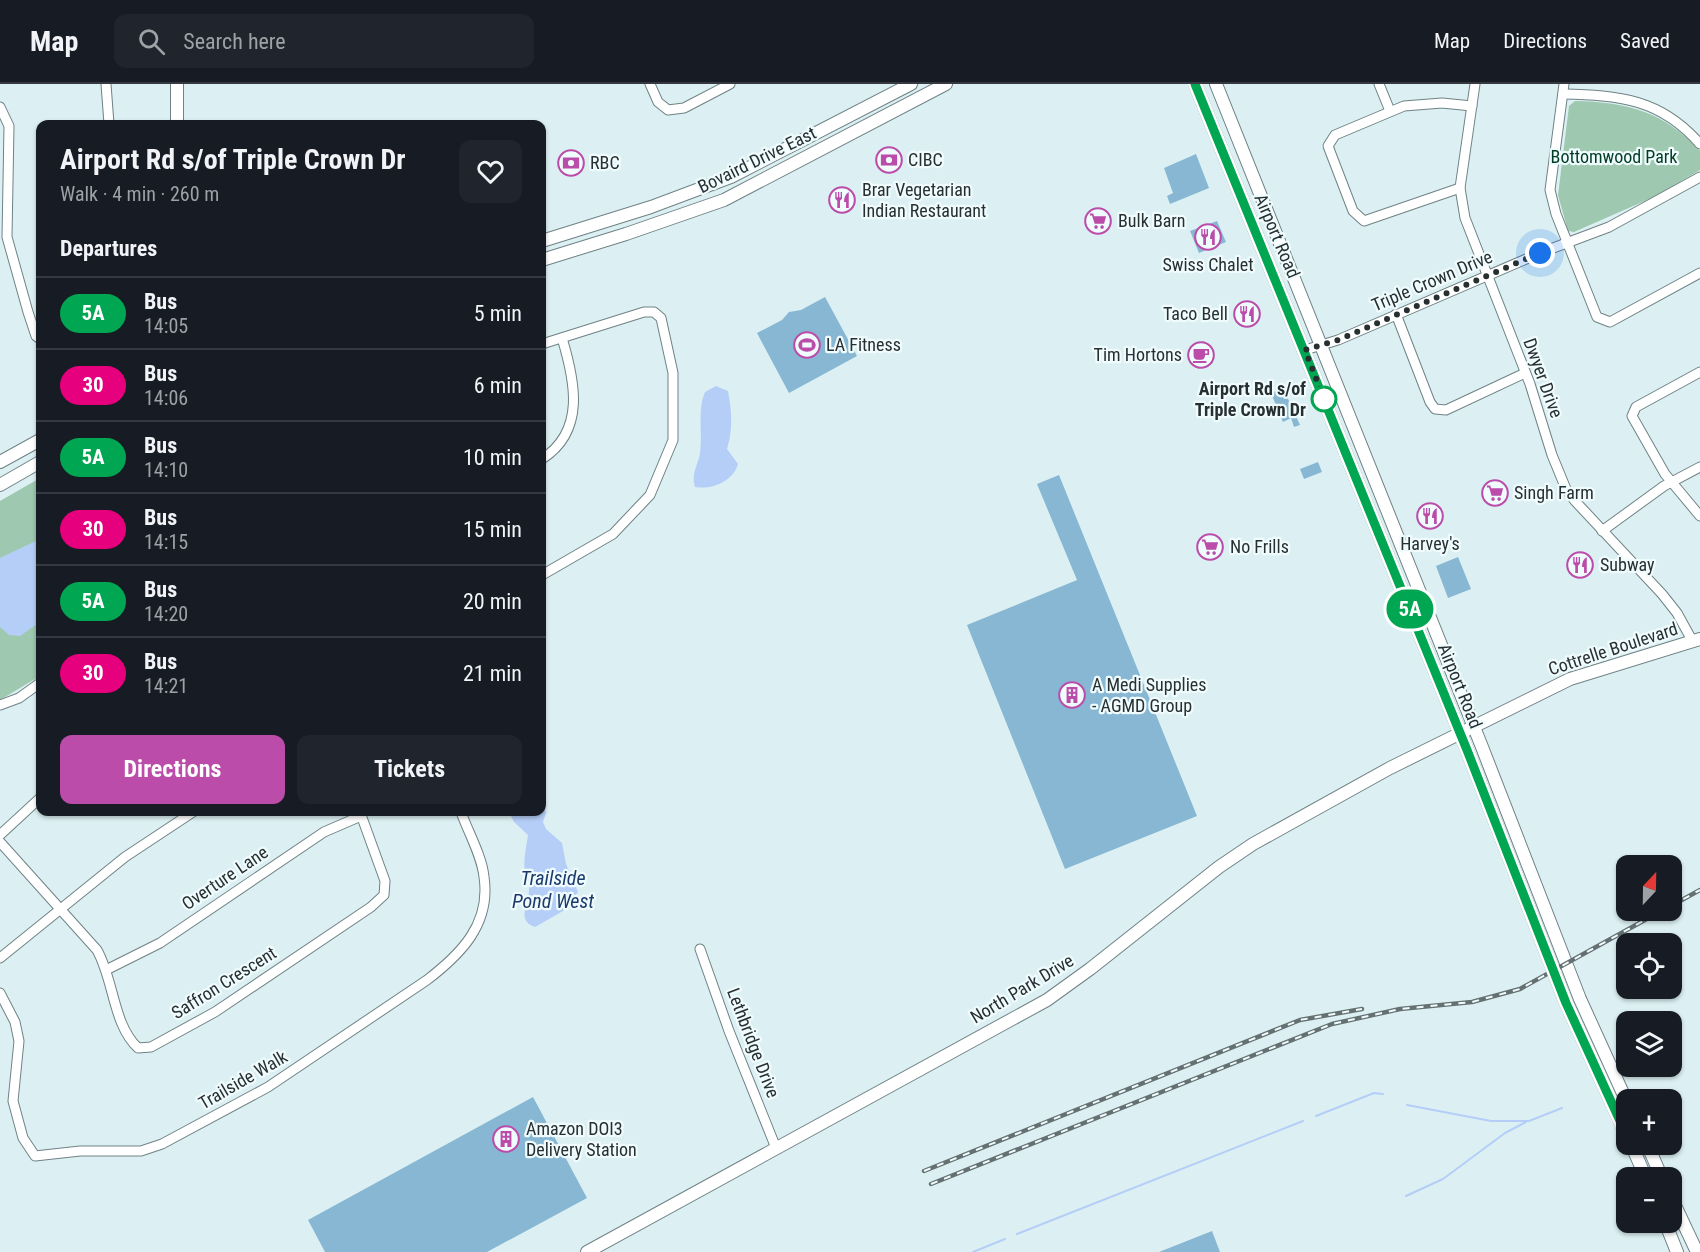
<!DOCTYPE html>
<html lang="en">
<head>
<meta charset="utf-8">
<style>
  :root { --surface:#171b24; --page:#20242c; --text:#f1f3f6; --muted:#9ea1a6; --line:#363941; --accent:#bb4ca9 }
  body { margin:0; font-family:"Roboto Condensed",sans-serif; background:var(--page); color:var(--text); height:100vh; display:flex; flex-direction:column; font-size:22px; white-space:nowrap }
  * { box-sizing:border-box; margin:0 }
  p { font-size:20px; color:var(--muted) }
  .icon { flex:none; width:33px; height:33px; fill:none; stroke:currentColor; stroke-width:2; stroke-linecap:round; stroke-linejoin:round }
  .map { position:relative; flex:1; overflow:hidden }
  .panel { position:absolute; left:36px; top:36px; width:510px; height:696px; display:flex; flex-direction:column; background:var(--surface); border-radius:12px; box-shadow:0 2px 4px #0004 }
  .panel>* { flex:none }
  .badge { padding:0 12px; border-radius:20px; font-size:21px; line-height:39px }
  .needle { width:39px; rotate:22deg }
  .buttons { position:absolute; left:1616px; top:771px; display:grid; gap:12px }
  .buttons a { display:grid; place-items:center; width:66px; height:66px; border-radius:12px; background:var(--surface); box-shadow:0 2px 4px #0004; font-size:30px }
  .you { position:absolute; width:30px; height:30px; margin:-15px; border:4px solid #fff; border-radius:50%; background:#1a73e8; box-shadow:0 0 0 9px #1a73e833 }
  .map>.badge { position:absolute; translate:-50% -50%; box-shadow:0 0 0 3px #fff }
  h2 { padding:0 24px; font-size:22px; line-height:54px }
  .round { display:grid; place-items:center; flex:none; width:63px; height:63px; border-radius:12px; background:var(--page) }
  .summary { display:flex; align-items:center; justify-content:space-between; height:102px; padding:0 24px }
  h1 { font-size:28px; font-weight:700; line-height:45px }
  .button { display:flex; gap:12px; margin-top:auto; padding:12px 24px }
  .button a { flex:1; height:69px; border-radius:12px; background:var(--accent); color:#fff; font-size:24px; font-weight:700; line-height:69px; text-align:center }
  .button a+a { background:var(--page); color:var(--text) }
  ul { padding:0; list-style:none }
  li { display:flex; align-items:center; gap:18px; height:72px; padding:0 24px; border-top:2px solid var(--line) }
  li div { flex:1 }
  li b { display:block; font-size:22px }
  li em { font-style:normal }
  li .badge { min-width:66px; font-weight:700; text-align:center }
  header { display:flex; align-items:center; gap:36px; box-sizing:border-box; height:84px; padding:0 30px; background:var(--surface); border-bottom:2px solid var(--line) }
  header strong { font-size:28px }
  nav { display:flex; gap:33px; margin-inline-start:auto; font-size:21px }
  .search { width:420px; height:54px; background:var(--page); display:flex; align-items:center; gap:15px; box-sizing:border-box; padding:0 21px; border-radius:12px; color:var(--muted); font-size:22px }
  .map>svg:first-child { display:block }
  .green { fill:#9ec8af }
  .water { fill:#b4cef7 }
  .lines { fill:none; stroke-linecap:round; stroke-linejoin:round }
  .stream { stroke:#b4cef7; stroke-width:2 }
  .building { fill:#87b7d3 }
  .street-casing { stroke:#6f8285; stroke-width:11 }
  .secondary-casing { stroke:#6f8285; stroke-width:14 }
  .street { stroke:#fff; stroke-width:9 }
  .secondary { stroke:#fff; stroke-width:12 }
  .rail-casing { stroke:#647071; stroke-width:4.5 }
  .rail { stroke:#effbfd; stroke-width:2; stroke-dasharray:7; stroke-linecap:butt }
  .line-casing { stroke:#fff; stroke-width:14 }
  .line { stroke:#00a651; stroke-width:9 }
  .walk { stroke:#272f30; stroke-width:6; stroke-dasharray:0 10.8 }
  .stop-dot { fill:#fff; stroke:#00a651; stroke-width:3 }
  .labels { text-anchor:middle; stroke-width:4.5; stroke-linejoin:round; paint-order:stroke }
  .park-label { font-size:18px; fill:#003d23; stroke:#effbfd }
  .street-label { font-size:18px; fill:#272f30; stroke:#effbfd }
  .poi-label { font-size:18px; fill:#272f30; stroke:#effbfd; text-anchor:start }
  .stop-label { font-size:18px; font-weight:bold; fill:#272f30; stroke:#effbfd; text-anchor:end }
  .water-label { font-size:20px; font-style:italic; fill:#1b3a6c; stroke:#effbfd }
</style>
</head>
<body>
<header>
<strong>Map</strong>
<div class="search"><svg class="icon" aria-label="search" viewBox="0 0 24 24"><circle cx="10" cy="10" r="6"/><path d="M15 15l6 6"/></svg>Search here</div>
<nav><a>Map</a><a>Directions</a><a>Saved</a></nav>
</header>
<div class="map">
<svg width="1700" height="1168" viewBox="0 0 1700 1168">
  <rect width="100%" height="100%" fill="#dcf0f3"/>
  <g class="green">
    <path d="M1575 17C1628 18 1664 28 1700 67V86L1656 112 1574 148 1568 147 1558 111 1569 22Z"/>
    <polygon points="40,394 40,592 0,616 0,417"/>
  </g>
  <g class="water">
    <path d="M716 302 728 307C732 328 733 345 727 365L738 380C733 397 713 406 695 403 691 390 697 383 700 370 703 350 697 326 705 308Z"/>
    <polygon points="40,455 40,538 20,552 9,551 0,543 0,474"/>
    <path d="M542 708 546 729 543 738 546 745 562 759 566 780 578 808 563 827 535 843C515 836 530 818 529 804 529 799 525 795 525 790 523 777 526 764 528 751L514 738 509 728H542Z"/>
  </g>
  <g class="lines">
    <g class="stream">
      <polyline points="1407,1021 1491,1037 1529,1037 1562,1024"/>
      <polyline points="1316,1032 1374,1009 1383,1010"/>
      <polyline points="1406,1112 1443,1095 1505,1049 1526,1038"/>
      <polyline points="1017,1150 1303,1037"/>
      <polyline points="973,1168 1005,1155"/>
    </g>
  </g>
  <g class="building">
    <polygon points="1196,70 1209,104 1170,120 1167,112 1173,109 1164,84"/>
    <polygon points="1217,137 1226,158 1199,169 1190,147"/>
    <polygon points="825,213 857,272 789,309 757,249 782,236 789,228 801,226"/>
    <polygon points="1204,257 1213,279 1198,285 1189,264"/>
    <polygon points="1283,304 1300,341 1294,343 1291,334 1283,338 1271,309"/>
    <polygon points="1318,378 1322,388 1304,395 1300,385"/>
    <polygon points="1059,391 1197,732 1065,785 967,541 1077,496 1037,400"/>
    <polygon points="1435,424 1439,425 1443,435 1423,444 1418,431"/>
    <polygon points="1458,473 1471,505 1448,514 1436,482"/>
    <polygon points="533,1013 587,1114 487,1168 325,1168 308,1136"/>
    <polygon points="1212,1147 1220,1168 1159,1168"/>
  </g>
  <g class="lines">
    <g class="street-casing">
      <g id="street">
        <polyline points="106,0 109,40"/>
        <polyline points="650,0 658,18 668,26 684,24 730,0"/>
        <polyline points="1379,0 1390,27"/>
        <polyline points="1475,0 1460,104 1465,134 1530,300 1552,371 1566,405 1575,417 1662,510 1677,529 1693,558"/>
        <polyline points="1564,0 1550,106 1556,130 1597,233 1610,238 1700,189"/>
        <path d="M1563 10C1619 11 1661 15 1700 60"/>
        <polyline points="0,23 9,42 7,153 28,228 36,252 40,255"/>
        <polyline points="1460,104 1364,137 1353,127 1328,62 1335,51 1404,22 1442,19 1472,22"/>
        <polyline points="1396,230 1430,318 1435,325 1446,326 1525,289"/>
        <polyline points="542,260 644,228 654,228 661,234 673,289 673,356 650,411 613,450 542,491"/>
        <polyline points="1305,266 1338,256 1540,169 1609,143 1700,93"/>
        <polyline points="1700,288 1636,323 1632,332 1665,390 1700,432"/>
        <path d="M542 375C586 347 575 297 562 254"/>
        <polyline points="1602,447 1664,402 1700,383"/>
        <polyline points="0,621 19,614 40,599"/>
        <polyline points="0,751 40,714"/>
        <path d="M0 758 97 866C114 896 113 941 138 964L151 963 215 928 371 823 384 811 385 797 360 728"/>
        <polyline points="700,865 729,947 776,1064"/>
        <polyline points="0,874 125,773 193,728"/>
        <polyline points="108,885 160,859 324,748 361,732"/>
        <path d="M0 909 15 938 19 957 13 1017 23 1054 35 1072 80 1067H141L162 1060 268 1003 427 896C461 870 491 840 484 793 482 772 468 748 461 728"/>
      </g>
    </g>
    <g class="secondary-casing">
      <g id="secondary">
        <polyline points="1195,0 1467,666 1566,919 1626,1050"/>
        <polyline points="1216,0 1482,663 1580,915 1626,1016"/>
        <polyline points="177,40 177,0"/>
        <polyline points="542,157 651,123 731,93 911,0"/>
        <polyline points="542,176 626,150 724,116 946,0"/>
        <polyline points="0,378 40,356"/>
        <polyline points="0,401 40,378"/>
        <polyline points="1631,1060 1646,1094"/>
        <polyline points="1647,1060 1662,1094"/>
        <polyline points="1671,1113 1697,1168"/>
        <polyline points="1665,1138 1677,1168"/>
        <polyline points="587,1168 1047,916 1090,885 1219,783 1253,760 1390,684 1570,595 1700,555"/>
      </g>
    </g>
    <use href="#street" class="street"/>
    <use href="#secondary" class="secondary"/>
    <g class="rail-casing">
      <g id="rail">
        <polyline points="1671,822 1700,806"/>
        <polyline points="924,1087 1300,936 1362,925"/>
        <polyline points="931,1100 1332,940 1400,925 1472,918 1520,905 1663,826"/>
      </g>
    </g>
    <use href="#rail" class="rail"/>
  </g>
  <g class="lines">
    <g class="line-casing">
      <polyline id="line" points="1195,0 1467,666 1566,919 1626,1050"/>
    </g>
    <use href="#line" class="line"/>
    <polyline class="walk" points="1324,315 1305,266 1338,256 1540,169"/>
  </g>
  <defs>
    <g id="bank-ring" transform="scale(1.35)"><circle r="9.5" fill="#effbfd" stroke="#bb4ca9" stroke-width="1.5"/><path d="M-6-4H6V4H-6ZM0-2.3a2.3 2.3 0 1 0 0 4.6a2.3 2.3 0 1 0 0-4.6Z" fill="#bb4ca9"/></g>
    <g id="restaurant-ring" transform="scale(1.35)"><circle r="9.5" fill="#effbfd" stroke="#bb4ca9" stroke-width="1.5"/><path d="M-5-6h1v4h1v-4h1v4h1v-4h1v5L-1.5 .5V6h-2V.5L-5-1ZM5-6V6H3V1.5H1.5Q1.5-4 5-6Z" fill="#bb4ca9"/></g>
    <g id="supermarket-ring" transform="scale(1.35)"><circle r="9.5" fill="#effbfd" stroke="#bb4ca9" stroke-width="1.5"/><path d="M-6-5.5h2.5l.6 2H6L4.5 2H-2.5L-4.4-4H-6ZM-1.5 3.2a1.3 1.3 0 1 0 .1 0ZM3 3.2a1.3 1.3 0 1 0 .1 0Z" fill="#bb4ca9"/></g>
    <g id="stadium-ring" transform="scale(1.35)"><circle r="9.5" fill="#effbfd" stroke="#bb4ca9" stroke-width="1.5"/><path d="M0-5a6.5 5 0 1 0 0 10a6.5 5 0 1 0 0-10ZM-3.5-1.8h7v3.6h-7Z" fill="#bb4ca9"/></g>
    <g id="cafe-ring" transform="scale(1.35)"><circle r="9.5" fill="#effbfd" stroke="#bb4ca9" stroke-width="1.5"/><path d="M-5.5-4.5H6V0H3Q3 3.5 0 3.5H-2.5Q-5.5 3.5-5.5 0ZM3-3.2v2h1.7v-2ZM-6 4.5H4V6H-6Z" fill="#bb4ca9"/></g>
    <g id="building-ring" transform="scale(1.35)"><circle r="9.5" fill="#effbfd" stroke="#bb4ca9" stroke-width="1.5"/><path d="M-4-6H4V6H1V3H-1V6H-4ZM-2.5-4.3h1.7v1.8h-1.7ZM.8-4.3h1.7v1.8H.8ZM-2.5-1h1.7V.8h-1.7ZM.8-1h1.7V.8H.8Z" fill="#bb4ca9"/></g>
  </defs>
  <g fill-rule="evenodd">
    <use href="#bank-ring" x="889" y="76"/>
    <use href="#bank-ring" x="571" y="79"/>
    <use href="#restaurant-ring" x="842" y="116"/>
    <use href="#supermarket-ring" x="1098" y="137"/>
    <use href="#restaurant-ring" x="1208" y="153"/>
    <use href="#restaurant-ring" x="1247" y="230"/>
    <use href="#stadium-ring" x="807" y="261"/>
    <use href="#cafe-ring" x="1201" y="271"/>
    <use href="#supermarket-ring" x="1495" y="409"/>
    <use href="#restaurant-ring" x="1430" y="432"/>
    <use href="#supermarket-ring" x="1210" y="463"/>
    <use href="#restaurant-ring" x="1580" y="481"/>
    <use href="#building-ring" x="1072" y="611"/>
    <use href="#building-ring" x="506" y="1055"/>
  </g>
  <circle class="stop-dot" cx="1324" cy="315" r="12"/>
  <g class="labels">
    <g class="park-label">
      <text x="1614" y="79">Bottomwood Park</text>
    </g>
    <g class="street-label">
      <text transform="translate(757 76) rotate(-26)" y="6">Bovaird Drive East</text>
      <text transform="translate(1277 152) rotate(67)" y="6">Airport Road</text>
      <text transform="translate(1432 197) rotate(-23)" y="6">Triple Crown Drive</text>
      <text transform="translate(1543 294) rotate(70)" y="6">Dwyer Drive</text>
      <text transform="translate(1613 565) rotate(-18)" y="6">Cottrelle Boulevard</text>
      <text transform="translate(1460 602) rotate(68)" y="6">Airport Road</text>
      <text transform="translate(225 794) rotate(-34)" y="6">Overture Lane</text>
      <text transform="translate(224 899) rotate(-32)" y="6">Saffron Crescent</text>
      <text transform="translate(1022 905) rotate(-31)" y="6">North Park Drive</text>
      <text transform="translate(753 959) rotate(69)" y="6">Lethbridge Drive</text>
      <text transform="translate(243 996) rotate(-30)" y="6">Trailside Walk</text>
    </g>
    <g class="poi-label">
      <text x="908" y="82">CIBC</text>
      <text x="590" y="85">RBC</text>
      <text x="862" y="112">Brar Vegetarian<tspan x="862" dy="21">Indian Restaurant</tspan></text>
      <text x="1118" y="143">Bulk Barn</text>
      <text x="1208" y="187" text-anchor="middle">Swiss Chalet</text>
      <text x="1228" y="236" text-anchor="end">Taco Bell</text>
      <text x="826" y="267">LA Fitness</text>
      <text x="1182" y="277" text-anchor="end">Tim Hortons</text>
      <text x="1514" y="415">Singh Farm</text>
      <text x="1430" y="466" text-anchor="middle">Harvey's</text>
      <text x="1230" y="469">No Frills</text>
      <text x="1600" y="487">Subway</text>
      <text x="1092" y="607">A Medi Supplies<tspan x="1092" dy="21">- AGMD Group</tspan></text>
      <text x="526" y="1051">Amazon DOI3<tspan x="526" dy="21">Delivery Station</tspan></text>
    </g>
    <g class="stop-label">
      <text x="1306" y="311">Airport Rd s/of<tspan x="1306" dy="21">Triple Crown Dr</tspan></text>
    </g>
    <g class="water-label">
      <text x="553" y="801">Trailside<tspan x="553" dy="23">Pond West</tspan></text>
    </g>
  </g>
</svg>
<div class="buttons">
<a><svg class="needle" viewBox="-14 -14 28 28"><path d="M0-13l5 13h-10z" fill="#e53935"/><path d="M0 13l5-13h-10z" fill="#9ea1a6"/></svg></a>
<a><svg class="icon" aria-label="locate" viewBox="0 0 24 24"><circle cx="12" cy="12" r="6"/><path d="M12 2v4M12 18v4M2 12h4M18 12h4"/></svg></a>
<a><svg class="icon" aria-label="layers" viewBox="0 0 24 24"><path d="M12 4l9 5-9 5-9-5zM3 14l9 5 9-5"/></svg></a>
<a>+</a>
<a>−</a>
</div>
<div class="you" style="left:1540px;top:169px"></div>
<b class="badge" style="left:1410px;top:525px;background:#00a651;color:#fff">5A</b>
<section class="panel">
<div class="summary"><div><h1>Airport Rd s/of Triple Crown Dr</h1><p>Walk · 4 min · 260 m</p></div><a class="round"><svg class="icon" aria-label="heart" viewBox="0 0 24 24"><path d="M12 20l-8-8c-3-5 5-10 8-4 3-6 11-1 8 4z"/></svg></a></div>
<h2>Departures</h2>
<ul>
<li><span class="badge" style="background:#00a651;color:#fff">5A</span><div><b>Bus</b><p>14:05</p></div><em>5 min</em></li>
<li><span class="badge" style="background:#e6007e;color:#fff">30</span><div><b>Bus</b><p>14:06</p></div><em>6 min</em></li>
<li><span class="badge" style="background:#00a651;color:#fff">5A</span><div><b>Bus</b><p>14:10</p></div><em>10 min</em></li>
<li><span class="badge" style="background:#e6007e;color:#fff">30</span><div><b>Bus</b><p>14:15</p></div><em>15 min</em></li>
<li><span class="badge" style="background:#00a651;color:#fff">5A</span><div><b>Bus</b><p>14:20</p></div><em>20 min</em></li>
<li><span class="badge" style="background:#e6007e;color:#fff">30</span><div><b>Bus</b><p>14:21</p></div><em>21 min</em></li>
</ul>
<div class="button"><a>Directions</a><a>Tickets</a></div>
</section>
</div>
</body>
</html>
